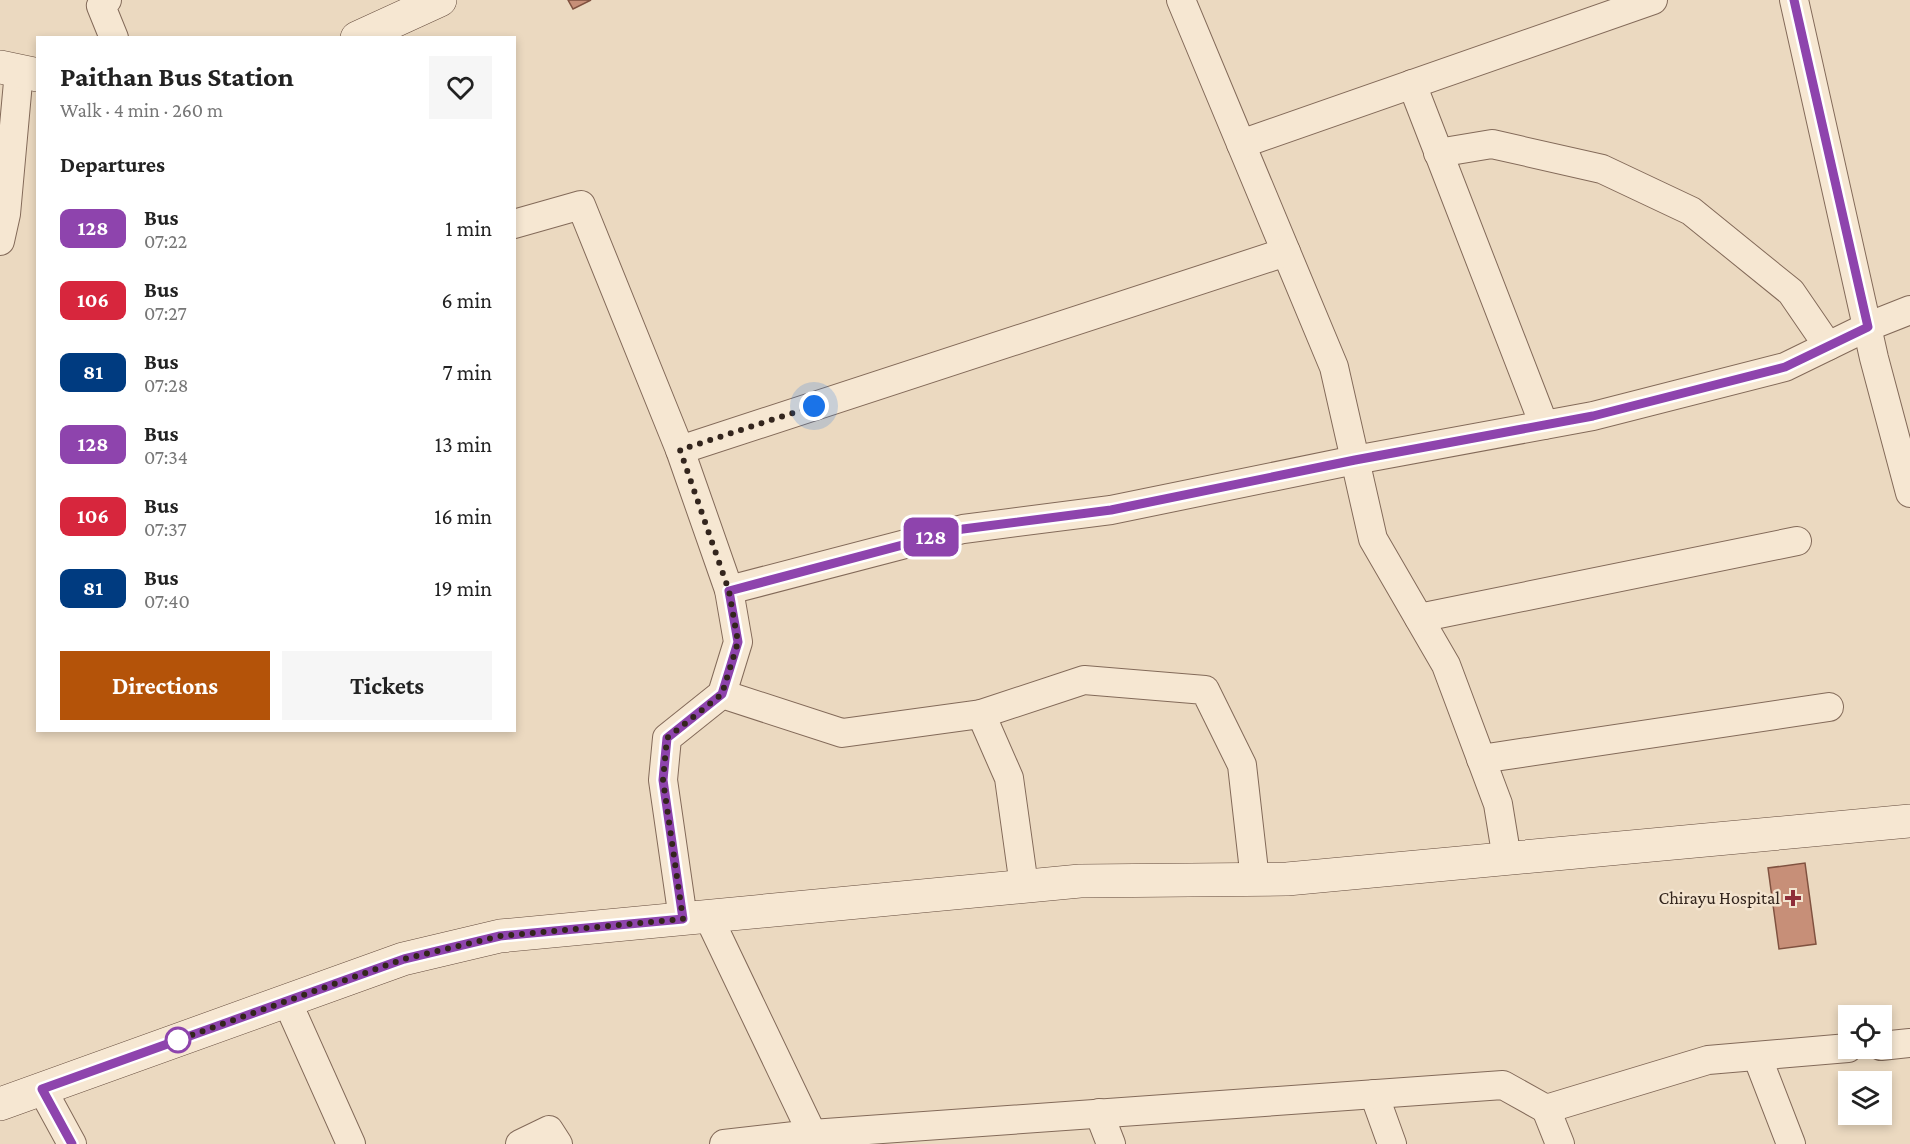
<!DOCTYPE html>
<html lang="en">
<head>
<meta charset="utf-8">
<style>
  :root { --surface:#fff; --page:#f6f6f6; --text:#222; --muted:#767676; --accent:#b45309 }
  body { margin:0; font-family:"Crimson Pro",serif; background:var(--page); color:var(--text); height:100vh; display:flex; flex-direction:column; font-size:22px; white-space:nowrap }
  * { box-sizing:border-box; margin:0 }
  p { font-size:20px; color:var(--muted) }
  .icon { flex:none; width:33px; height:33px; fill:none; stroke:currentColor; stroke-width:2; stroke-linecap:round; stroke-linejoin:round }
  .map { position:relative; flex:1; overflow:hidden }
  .panel { position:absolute; left:36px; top:36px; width:480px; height:696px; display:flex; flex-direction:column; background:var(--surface); border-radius:0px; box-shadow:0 3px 9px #0003 }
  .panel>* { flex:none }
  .badge { padding:0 12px; border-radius:9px; font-size:21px; line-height:39px }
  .controls { position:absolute; left:1838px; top:1005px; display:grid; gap:12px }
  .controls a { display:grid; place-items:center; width:54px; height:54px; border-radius:0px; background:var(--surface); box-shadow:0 3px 9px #0003; font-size:30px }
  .you { position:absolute; width:30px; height:30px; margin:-15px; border:4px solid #fff; border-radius:50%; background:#1a73e8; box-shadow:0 0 0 9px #1a73e833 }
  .map>.badge { position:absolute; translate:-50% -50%; box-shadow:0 0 0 3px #fff }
  h2 { padding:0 24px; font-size:22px; line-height:54px }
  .round { display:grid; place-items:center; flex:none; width:63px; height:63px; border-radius:0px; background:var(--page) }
  .summary { display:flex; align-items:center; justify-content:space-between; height:102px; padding:0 24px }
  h1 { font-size:28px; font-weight:700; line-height:45px }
  .cta { display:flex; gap:12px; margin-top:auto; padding:12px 24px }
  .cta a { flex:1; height:69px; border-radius:0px; background:var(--accent); color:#fff; font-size:24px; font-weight:700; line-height:69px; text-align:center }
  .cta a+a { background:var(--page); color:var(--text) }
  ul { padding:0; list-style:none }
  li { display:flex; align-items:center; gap:18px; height:72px; padding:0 24px }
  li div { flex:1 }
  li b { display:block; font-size:22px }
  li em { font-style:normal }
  li .badge { min-width:66px; font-weight:700; text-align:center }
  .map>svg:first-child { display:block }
  .building { fill:#c78f78; stroke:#805240; stroke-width:1.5 }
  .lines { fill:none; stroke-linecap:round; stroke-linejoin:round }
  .street-casing { stroke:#836a59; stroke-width:30 }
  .secondary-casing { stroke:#644b3c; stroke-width:34 }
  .street { stroke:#f6e7d2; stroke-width:28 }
  .secondary { stroke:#f6e7d2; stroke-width:33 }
  .line-casing { stroke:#fff; stroke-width:14 }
  .line { stroke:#8e44ad; stroke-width:9 }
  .walk { stroke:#33251d; stroke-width:6; stroke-dasharray:0 10.8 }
  .poi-dot { fill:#8e2d39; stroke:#f3e4cf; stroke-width:2 }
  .stop-dot { fill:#fff; stroke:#8e44ad; stroke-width:3 }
  .labels { text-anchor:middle; stroke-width:5; stroke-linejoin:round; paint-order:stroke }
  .poi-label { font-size:18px; fill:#33251d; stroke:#f3e4cf; text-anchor:end }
</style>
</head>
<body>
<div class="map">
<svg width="1910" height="1144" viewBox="0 0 1910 1144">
  <rect width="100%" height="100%" fill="#ebd9c0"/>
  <g class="building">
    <polygon points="568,0 591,0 573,9"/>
    <polygon points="1805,863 1816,944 1779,949 1768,868"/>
  </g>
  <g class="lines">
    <g class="street-casing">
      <g id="street">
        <polyline points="107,0 101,6 114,38"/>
        <polyline points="1181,0 1334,367 1373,539 1446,665 1498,804 1507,859"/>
        <polyline points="1794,0 1874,358 1910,493"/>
        <polyline points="1412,84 1544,425"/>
        <polyline points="1241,144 1653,0"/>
        <polyline points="1438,153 1492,144 1602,169 1691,211 1791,292 1828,346"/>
        <polyline points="514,224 581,205 680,450 729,590 738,642 722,694 667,738 663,780 683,919"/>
        <polyline points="0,241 6,214 19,71"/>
        <polyline points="680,450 1286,252"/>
        <polyline points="729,590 963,529 1111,510 1355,460 1593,416 1785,367 1867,327 1910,310"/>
        <polyline points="1419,618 1797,541"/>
        <polyline points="722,694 842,733 981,714 1009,778 1024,886"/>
        <polyline points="981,714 1084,680 1205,690 1242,765 1255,880"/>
        <polyline points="1481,759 1829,707"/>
        <polyline points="708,916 817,1144"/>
        <polyline points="287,1001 351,1144"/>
        <polyline points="1881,1046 1910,1043"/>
        <polyline points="1757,1056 1791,1144"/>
        <polyline points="42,1089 72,1144"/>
        <polyline points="1374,1094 1392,1144"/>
        <polyline points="1546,1109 1560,1144"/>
        <polyline points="1099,1113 1111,1144"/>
        <polyline points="520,1144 549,1130 558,1144"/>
        <polyline points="724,1144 812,1134 1503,1085 1546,1109 1708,1060 1848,1048"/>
      </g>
    </g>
    <g class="secondary-casing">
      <g id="secondary">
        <polyline points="357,38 440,0"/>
        <polyline points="0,67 38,75"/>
        <polyline points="0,1104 403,959 500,936 1080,881 1287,879 1910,821"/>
      </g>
    </g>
    <use href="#street" class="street"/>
    <use href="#secondary" class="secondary"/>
  </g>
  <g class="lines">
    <g class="line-casing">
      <polyline id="line" points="72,1144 42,1089 404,959 500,936 683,919 663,780 667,738 722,694 738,642 729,591 963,529 1111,510 1355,460 1593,416 1785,367 1868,327 1794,0"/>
    </g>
    <use href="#line" class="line"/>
    <polyline class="walk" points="178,1040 175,1041 404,959 500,936 683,919 663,780 667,738 722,694 738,642 729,591 680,450 814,406"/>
  </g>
  <path class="poi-dot" d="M1790 889h6v6h6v6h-6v6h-6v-6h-6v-6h6z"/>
  <circle class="stop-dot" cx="178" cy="1040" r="12"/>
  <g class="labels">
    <g class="poi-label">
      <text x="1780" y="904">Chirayu Hospital</text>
    </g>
  </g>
</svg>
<div class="controls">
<a><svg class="icon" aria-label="locate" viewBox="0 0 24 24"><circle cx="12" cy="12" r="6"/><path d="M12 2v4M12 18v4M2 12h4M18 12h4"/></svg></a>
<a><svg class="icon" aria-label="layers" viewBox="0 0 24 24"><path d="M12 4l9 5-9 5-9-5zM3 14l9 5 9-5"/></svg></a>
</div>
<div class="you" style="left:814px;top:406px"></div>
<b class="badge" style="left:931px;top:537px;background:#8e44ad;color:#fff">128</b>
<section class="panel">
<div class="summary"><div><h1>Paithan Bus Station</h1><p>Walk · 4 min · 260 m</p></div><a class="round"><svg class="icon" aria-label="heart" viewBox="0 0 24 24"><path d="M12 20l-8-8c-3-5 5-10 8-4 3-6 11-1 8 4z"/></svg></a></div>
<h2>Departures</h2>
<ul>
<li><span class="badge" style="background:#8e44ad;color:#fff">128</span><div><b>Bus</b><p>07:22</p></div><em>1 min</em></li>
<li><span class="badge" style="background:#d7263d;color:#fff">106</span><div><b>Bus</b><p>07:27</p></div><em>6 min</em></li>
<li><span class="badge" style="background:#003b80;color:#fff">81</span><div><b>Bus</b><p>07:28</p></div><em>7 min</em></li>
<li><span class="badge" style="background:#8e44ad;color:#fff">128</span><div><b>Bus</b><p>07:34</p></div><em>13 min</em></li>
<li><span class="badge" style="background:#d7263d;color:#fff">106</span><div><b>Bus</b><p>07:37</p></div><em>16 min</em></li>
<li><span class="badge" style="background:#003b80;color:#fff">81</span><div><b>Bus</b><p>07:40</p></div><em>19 min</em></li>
</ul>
<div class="cta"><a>Directions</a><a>Tickets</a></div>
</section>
</div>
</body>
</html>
